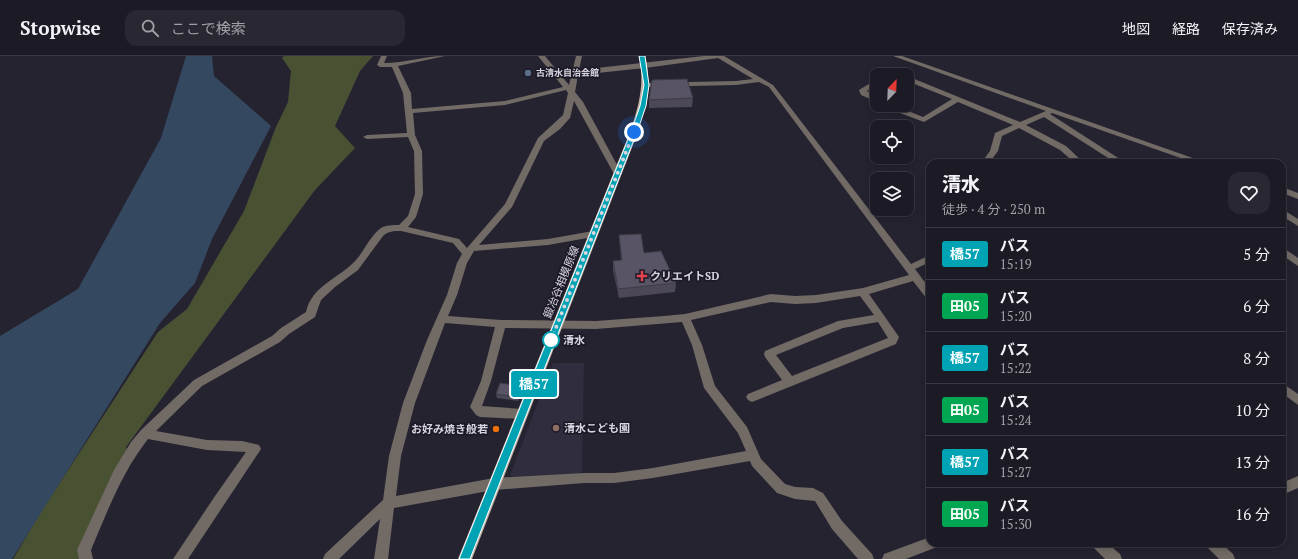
<!DOCTYPE html>
<html lang="ja">
<head>
<meta charset="utf-8">
<style>
  :root { --surface:#1c1a25; --page:#292732; --text:#f1f3f6; --muted:#a0a1a7; --line:#3a3842 }
  body { margin:0; font-family:"PT Serif","Noto Sans JP",serif; background:var(--page); color:var(--text); height:100vh; display:flex; flex-direction:column; font-size:15px; white-space:nowrap }
  * { box-sizing:border-box; margin:0 }
  p { font-size:13px; color:var(--muted) }
  .icon { flex:none; width:22px; height:22px; fill:none; stroke:currentColor; stroke-width:2; stroke-linecap:round; stroke-linejoin:round }
  .map { position:relative; flex:1; overflow:hidden }
  .details { position:absolute; left:926px; top:103px; width:360px; height:388px; display:flex; flex-direction:column; background:var(--surface); border-radius:12px; box-shadow:0 2px 10px #0003,0 0 0 1px var(--line) }
  .details>* { flex:none }
  .badge { padding:0 8px; border-radius:3px; font-size:14px; line-height:26px }
  .needle { width:26px; rotate:23deg }
  .buttons { position:absolute; left:870px; top:12px; display:grid; gap:8px }
  .buttons a { display:grid; place-items:center; width:44px; height:44px; border-radius:8px; background:var(--surface); box-shadow:0 2px 10px #0003,0 0 0 1px var(--line); font-size:20px }
  .you { position:absolute; width:20px; height:20px; margin:-10px; border:3px solid #fff; border-radius:50%; background:#1a73e8; box-shadow:0 0 0 6px #1a73e833 }
  .map>.badge { position:absolute; translate:-50% -50%; box-shadow:0 0 0 2px #fff }
  .round { display:grid; place-items:center; flex:none; width:42px; height:42px; border-radius:12px; background:var(--page) }
  .overview { display:flex; align-items:center; justify-content:space-between; height:68px; padding:0 16px }
  h1 { font-size:19px; font-weight:800; line-height:30px }
  ul { padding:0; list-style:none }
  li { display:flex; align-items:center; gap:12px; height:52px; padding:0 16px; border-top:1px solid var(--line) }
  li div { flex:1 }
  li b { display:block; font-size:15px }
  li em { font-style:normal }
  li .badge { min-width:44px; font-weight:700; text-align:center }
  header { display:flex; align-items:center; gap:24px; box-sizing:border-box; height:56px; padding:0 20px; background:var(--surface); border-bottom:1px solid var(--line) }
  header strong { font-size:19px }
  nav { display:flex; gap:22px; margin-inline-start:auto; font-size:14px }
  .search { width:280px; height:36px; background:var(--page); display:flex; align-items:center; gap:10px; box-sizing:border-box; padding:0 14px; border-radius:12px; color:var(--muted); font-size:15px }
  .map>svg:first-child { display:block }
  .education { fill:#2f2d3e }
  .forest { fill:#495133 }
  .water { fill:#344860 }
  .lines { fill:none; stroke-linecap:round; stroke-linejoin:round }
  .minor { fill:#716a65; fill-rule:evenodd }
  .major { fill:#beafa4; fill-rule:evenodd }
  .wall { fill:#4c4857 }
  .shaded-wall { fill:#3e3b47 }
  .building { fill:#585465; stroke:#3e3b47 }
  .line { fill:#00a3b4; stroke:#fff }
  .walk { stroke:#d7d5df; stroke-width:4; stroke-dasharray:0 7.2 }
  .service-dot { fill:#5c6f8a; stroke:#1d1927; stroke-width:1.5 }
  .health-dot { fill:#e0444e; stroke:#1d1927; stroke-width:1.5 }
  .stop-dot { fill:#fff; stroke:#00a3b4; stroke-width:2 }
  .education-dot { fill:#8d6e63; stroke:#1d1927; stroke-width:1.5 }
  .food-dot { fill:#e8710a; stroke:#1d1927; stroke-width:1.5 }
  .labels { text-anchor:middle; stroke-width:3.5; stroke-linejoin:round; paint-order:stroke }
  .far-poi-label { font-size:9px; font-weight:bold; fill:#d7d5df; stroke:#1d1927; text-anchor:start }
  .poi-label { font-size:11px; font-weight:bold; fill:#d7d5df; stroke:#1d1927; text-anchor:start }
  .street-label { font-size:11px; fill:#d7d5df; stroke:#1d1927 }
  .stop-label { font-size:11px; font-weight:bold; fill:#d7d5df; stroke:#1d1927; text-anchor:start }
</style>
</head>
<body>
<header>
<strong>Stopwise</strong>
<div class="search"><svg class="icon" aria-label="search" viewBox="0 0 24 24"><circle cx="10" cy="10" r="6"/><path d="M15 15l6 6"/></svg>ここで検索</div>
<nav><a>地図</a><a>経路</a><a>保存済み</a></nav>
</header>
<div class="map">
<svg width="1298" height="503" viewBox="0 0 1298 503">
  <rect width="100%" height="100%" fill="#262331"/>
  <polygon class="education" points="553,307 584,307 582,415 577,419 513,422 510,419"/>
  <polygon class="forest" points="284,0 373,0 360,15 335,70 355,92 315,134 126,391 128,397 80,503 13,503 42,454 158,276 187,253 244,155 276,71 288,46 291,15 282,2"/>
  <polygon class="water" points="186,0 212,0 214,20 271,70 212,183 195,227 160,267 12,503 0,503 0,280 78,233 161,82"/>
  <g class="lines">
    <g class="minor">
      <path d="M381 0H387L384 7C405 7 425 0 445 0L398 10 411 37 412 53 505 45 563 31 538 0H545L569 29 576 0H582L579 14 704 0H724L773 29 911 208 930 199V206L915 213 930 233V244L927 243 913 225 869 238 899 281 896 288 752 346 748 344 746 341 748 338 782 324 765 301 764 298 765 295 838 265 874 259 860 240 816 247 795 248 771 246 691 264 702 289 715 330 747 371 761 403 785 428 795 431 813 432 823 437 842 465 872 498 874 503H858L832 473 815 445 795 443 777 437 752 410 750 405 653 422 614 427H584L494 434 394 452 388 503H374L380 463 339 503H323L325 498 383 444 389 400 403 347 427 284 447 239 457 207 462 198 453 187 401 175C393 175 389 175 383 180L358 214 335 231 321 244 315 261 289 278 280 286 202 330 156 375 207 384 242 385 259 389 261 393 188 503H173L215 440 246 396 207 394 148 383C122 416 107 456 91 494L93 503H79L77 494 114 414 131 386 141 374 194 324 272 280 281 272 306 256C312 229 340 222 356 204 365 194 370 180 381 172 386 169 393 169 399 169L408 160 415 138 414 95 408 81 367 83 363 81 367 79 407 77 403 37 392 11H380L377 9ZM718 2 753 23 736 25 647 27 643 29 647 31 736 29 759 26 769 31 909 219 863 232 816 239 795 240 771 238 685 258 664 260 596 265 501 264 448 260 457 239 467 207 474 195 548 189 593 181 598 178 593 175 548 183 479 189 512 151 544 85 560 73 570 62 574 45 614 118 618 120 622 118 583 46 575 36 578 19 645 12ZM566 34 568 37 563 59 538 82 505 148 467 192 459 183 408 171 416 161 423 138 422 95 415 79 413 57 505 49ZM682 266 692 289 704 332 738 377 746 395 653 412 614 417H584L494 422 396 440 401 400 415 347 445 267 495 271 481 325 470 351 476 359 480 361 522 363 526 361 528 358 526 355 522 353 482 350 491 325 505 272 596 273ZM878 266 888 282 792 320 776 299 843 272Z"/>
      <polygon points="893,0 902,0 1207,107 1195,107 1052,57 1050,58 1126,107 1116,107 1044,61 1026,69 1066,90 1084,107 1075,107 1060,94 1019,72 1002,80 998,95 989,107 981,107 990,95 995,77 1013,69 958,46 924,66 884,51 883,49 893,49 923,61 952,43 907,25 907,20 1020,66 1046,55"/>
      <polygon points="894,15 902,19 887,19"/>
      <polygon points="877,23 877,28 867,35 877,41 877,46 861,39 859,34"/>
      <polygon points="1282,131 1298,137 1298,143 1282,137"/>
      <polygon points="1282,153 1298,163 1298,170 1282,160"/>
      <polygon points="1282,191 1298,202 1298,210 1282,199"/>
      <polygon points="1282,327 1298,338 1298,349 1282,337"/>
      <polygon points="1298,420 1298,432 1282,439 1282,427"/>
      <polygon points="930,481 930,487 939,487 937,491 906,503 882,503 884,498"/>
      <polygon points="1091,487 1107,487 1120,498 1122,503 1105,503 1093,491"/>
      <polygon points="1205,487 1221,487 1233,498 1235,503 1219,503 1207,491"/>
    </g>
    <path class="major" d="M639 0H645C652 27 646 50 638 76L472 503H458L630 76C639 50 645 27 639 0Z"/>
  </g>
  <g class="wall">
    <polygon points="693,42 692,51 649,52 649,44"/>
    <polygon points="619,179 644,197 676,227 675,236 619,242 613,214 613,205 621,204"/>
    <polygon points="522,335 518,345 497,342 496,338"/>
  </g>
  <polygon class="shaded-wall" points="521,330 522,335 518,345 517,341"/>
  <g class="building">
    <polygon points="687,23 693,42 649,44 652,24"/>
    <polygon points="641,178 644,197 661,195 676,227 618,233 613,205 622,204 619,179"/>
    <polygon points="500,327 521,330 517,341 496,338"/>
  </g>
  <polygon class="line" points="639,0 645,0 649,29 646,50 637,76 470,503 459,503 631,76 640,50 644,29"/>
  <g class="lines">
    <polyline class="walk" points="551,284 634,76"/>
  </g>
  <circle class="service-dot" cx="528" cy="17" r="4"/>
  <path class="health-dot" d="M640 214h4v4h4v4h-4v4h-4v-4h-4v-4h4z"/>
  <circle class="stop-dot" cx="551" cy="284" r="8"/>
  <circle class="education-dot" cx="556" cy="372" r="4"/>
  <circle class="food-dot" cx="496" cy="373" r="4"/>
  <g class="labels">
    <g class="far-poi-label">
      <text x="536" y="20">古清水自治会館</text>
    </g>
    <g class="poi-label">
      <text x="650" y="224">クリエイトSD</text>
      <text x="564" y="376">清水こども園</text>
      <text x="488" y="377" text-anchor="end">お好み焼き般若</text>
    </g>
    <g class="street-label">
      <text transform="translate(561 226) rotate(-68)" y="4">鍛冶谷相模原線</text>
    </g>
    <g class="stop-label">
      <text x="563" y="288">清水</text>
    </g>
  </g>
</svg>
<div class="buttons">
<a><svg class="needle" viewBox="-14 -14 28 28"><path d="M0-13l5 13h-10z" fill="#e53935"/><path d="M0 13l5-13h-10z" fill="#a0a1a7"/></svg></a>
<a><svg class="icon" aria-label="locate" viewBox="0 0 24 24"><circle cx="12" cy="12" r="6"/><path d="M12 2v4M12 18v4M2 12h4M18 12h4"/></svg></a>
<a><svg class="icon" aria-label="layers" viewBox="0 0 24 24"><path d="M12 4l9 5-9 5-9-5zM3 14l9 5 9-5"/></svg></a>
</div>
<div class="you" style="left:634px;top:76px"></div>
<b class="badge" style="left:534px;top:328px;background:#00a3b4;color:#fff">橋57</b>
<section class="details">
<div class="overview"><div><h1>清水</h1><p>徒歩 · 4 分 · 250 m</p></div><a class="round"><svg class="icon" aria-label="heart" viewBox="0 0 24 24"><path d="M12 20l-8-8c-3-5 5-10 8-4 3-6 11-1 8 4z"/></svg></a></div>
<ul>
<li><span class="badge" style="background:#00a3b4;color:#fff">橋57</span><div><b>バス</b><p>15:19</p></div><em>5 分</em></li>
<li><span class="badge" style="background:#00a651;color:#fff">田05</span><div><b>バス</b><p>15:20</p></div><em>6 分</em></li>
<li><span class="badge" style="background:#00a3b4;color:#fff">橋57</span><div><b>バス</b><p>15:22</p></div><em>8 分</em></li>
<li><span class="badge" style="background:#00a651;color:#fff">田05</span><div><b>バス</b><p>15:24</p></div><em>10 分</em></li>
<li><span class="badge" style="background:#00a3b4;color:#fff">橋57</span><div><b>バス</b><p>15:27</p></div><em>13 分</em></li>
<li><span class="badge" style="background:#00a651;color:#fff">田05</span><div><b>バス</b><p>15:30</p></div><em>16 分</em></li>
</ul>
</section>
</div>
</body>
</html>
